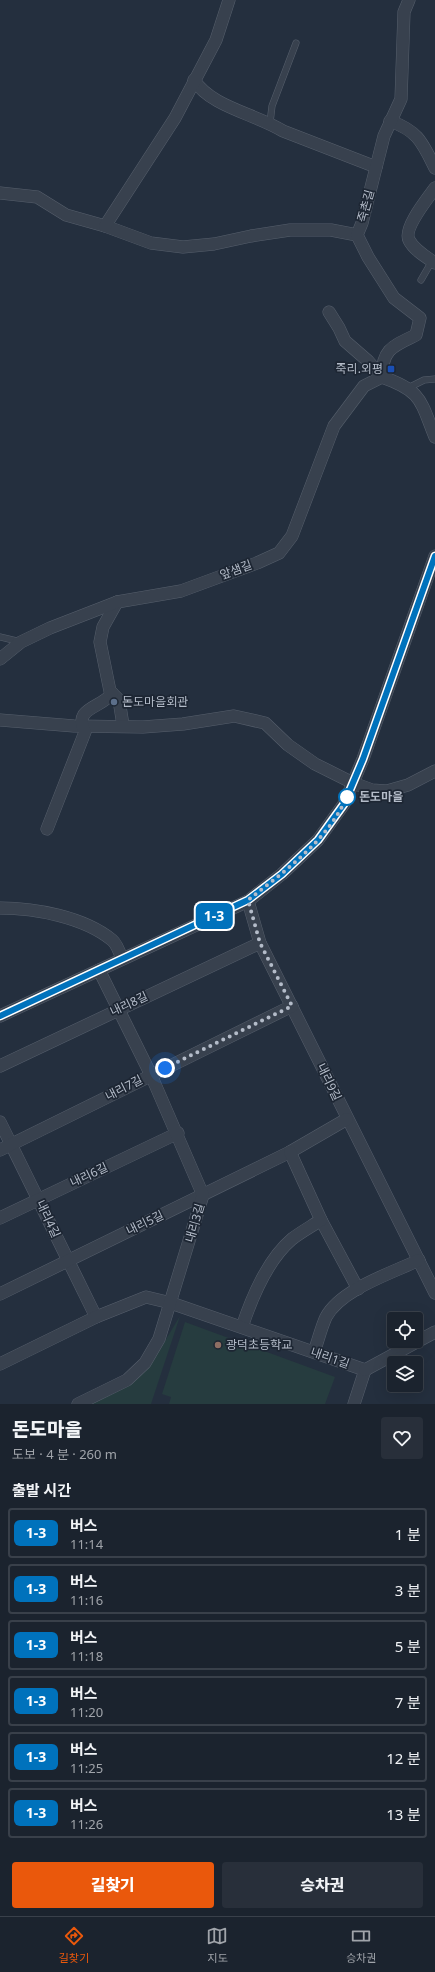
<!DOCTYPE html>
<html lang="ko">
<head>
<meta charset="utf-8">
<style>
  :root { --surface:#1b232e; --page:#282f3a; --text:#f1f3f6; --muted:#a0a4aa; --line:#39404a; --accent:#ea580c }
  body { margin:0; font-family:"Noto Sans","Noto Sans KR",sans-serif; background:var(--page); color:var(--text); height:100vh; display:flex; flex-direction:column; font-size:15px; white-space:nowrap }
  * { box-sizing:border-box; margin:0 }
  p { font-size:13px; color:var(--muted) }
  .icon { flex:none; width:22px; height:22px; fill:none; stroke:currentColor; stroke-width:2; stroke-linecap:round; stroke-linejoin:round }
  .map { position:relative; height:1404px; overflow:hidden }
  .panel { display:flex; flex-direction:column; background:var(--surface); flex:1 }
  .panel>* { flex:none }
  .badge { padding:0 8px; border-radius:6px; font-size:14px; line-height:26px }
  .controls { position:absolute; left:387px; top:1312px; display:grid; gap:8px }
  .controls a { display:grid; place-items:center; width:36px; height:36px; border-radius:4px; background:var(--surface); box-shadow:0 4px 16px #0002,0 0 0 1px var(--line); font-size:20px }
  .you { position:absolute; width:20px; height:20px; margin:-10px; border:3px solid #fff; border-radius:50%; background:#1a73e8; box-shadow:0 0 0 6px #1a73e833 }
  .map>.badge { position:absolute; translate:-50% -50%; box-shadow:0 0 0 2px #fff }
  h2 { padding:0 12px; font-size:15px; line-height:36px }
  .round { display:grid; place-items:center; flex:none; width:42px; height:42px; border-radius:4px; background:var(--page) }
  .summary { display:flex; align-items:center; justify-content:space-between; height:68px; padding:0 12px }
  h1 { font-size:19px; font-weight:800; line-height:30px }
  .cta { display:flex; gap:8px; margin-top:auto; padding:8px 12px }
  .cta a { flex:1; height:46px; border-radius:4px; background:var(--accent); color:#fff; font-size:16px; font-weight:800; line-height:46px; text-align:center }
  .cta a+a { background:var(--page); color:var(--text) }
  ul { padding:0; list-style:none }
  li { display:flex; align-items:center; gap:12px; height:50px; margin:0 8px 6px; padding:0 4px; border:2px solid var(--line); border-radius:4px }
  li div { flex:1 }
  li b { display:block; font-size:15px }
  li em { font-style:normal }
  li .badge { min-width:44px; font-weight:700; text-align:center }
  .tabs { display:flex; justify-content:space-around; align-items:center; height:56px; border-top:1px solid var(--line); background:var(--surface); font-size:11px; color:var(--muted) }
  .tabs a { display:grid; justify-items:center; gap:2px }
  .tabs .current { color:var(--accent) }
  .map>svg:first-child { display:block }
  .green { fill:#263c3f }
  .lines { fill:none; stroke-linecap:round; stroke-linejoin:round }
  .lane-casing { stroke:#565f6c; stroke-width:7 }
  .street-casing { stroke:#565f6c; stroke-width:13 }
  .lane { stroke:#38414e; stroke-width:6 }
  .street { stroke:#38414e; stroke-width:12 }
  .line-casing { stroke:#fff; stroke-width:9 }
  .line { stroke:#0072bc; stroke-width:6 }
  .walk { stroke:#b4bcc9; stroke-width:4; stroke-dasharray:0 7.2 }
  .transit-dot { fill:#1a4fb4; stroke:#1d2633; stroke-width:1.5 }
  .service-dot { fill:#5c6f8a; stroke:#1d2633; stroke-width:1.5 }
  .stop-dot { fill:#fff; stroke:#0072bc; stroke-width:2 }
  .education-dot { fill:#8d6e63; stroke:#1d2633; stroke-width:1.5 }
  .labels { text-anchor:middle; stroke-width:3.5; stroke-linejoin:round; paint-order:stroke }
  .street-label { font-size:12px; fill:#b4bcc9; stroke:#1d2633 }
  .poi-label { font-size:12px; fill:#b4bcc9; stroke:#1d2633; text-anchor:start }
  .stop-label { font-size:12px; font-weight:bold; fill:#b4bcc9; stroke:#1d2633; text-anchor:start }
</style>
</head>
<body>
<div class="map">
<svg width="435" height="1404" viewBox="0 0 435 1404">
  <rect width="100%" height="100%" fill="#242f3e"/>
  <g class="green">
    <polygon points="180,1316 151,1404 86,1404 132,1384 162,1346"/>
    <polygon points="185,1322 335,1377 325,1404 169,1404 171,1397 162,1394"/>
  </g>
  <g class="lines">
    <g class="lane-casing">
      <g id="lane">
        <polyline points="270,123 272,106 296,43"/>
        <polyline points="421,280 432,261"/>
        <polyline points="408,388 424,380 435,379"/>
        <polyline points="0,637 21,642"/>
      </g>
    </g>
    <g class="street-casing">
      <g id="street">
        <path d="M194 80C211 107 256 114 283 131L376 167"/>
        <path d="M390 121C418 131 422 142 435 168"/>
        <path d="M435 188C428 198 403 228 409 240 414 250 426 257 435 263"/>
        <polyline points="0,193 37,197 66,215 105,226 151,243 183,247 214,244 251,236 290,230 331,230 357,235"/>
        <polyline points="105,226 175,118 216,40 229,0"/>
        <path d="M329 312 339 328 345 341 368 361 382 377C382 349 393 346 416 335L420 318 394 298 368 257 357 235 362 223 384 136 401 99 404 12 409 0"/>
        <polyline points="117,602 103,627 100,642 110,691 119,700 123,725"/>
        <path d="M0 659 21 642 50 628 117 602 181 591 257 563 279 553 292 536 334 426 364 386 382 377C422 391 420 400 435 437"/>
        <polyline points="0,720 74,726 143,727 183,724 234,716 265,723 288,745 315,764 353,783 372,790 387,791 408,785 435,771"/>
        <path d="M47 829 85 732C72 707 103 708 112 693"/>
        <polyline points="248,901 260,943 435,1293"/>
        <path d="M0 908C35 908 84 917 112 940 117 944 120 953 122 959"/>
        <polyline points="0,1016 248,901 282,874 318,840 344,804 363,759 435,556"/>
        <polyline points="0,1066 260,943"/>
        <polyline points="0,1122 96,1317"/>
        <polyline points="0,1150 292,1006"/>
        <polyline points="0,1218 178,1133"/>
        <polyline points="321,1220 358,1289"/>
        <polyline points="0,1294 290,1152 347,1119"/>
        <path d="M242 1327C252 1297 267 1260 292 1239 301 1232 312 1226 321 1220L290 1152"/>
        <path d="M314 1352C318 1341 321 1328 326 1317 341 1289 392 1273 419 1260"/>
        <polyline points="0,1364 96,1317 146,1297 171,1303 365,1370 354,1404"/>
        <polyline points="365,1370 435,1332"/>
        <polyline points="78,1404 127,1380 145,1363 159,1339 203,1195 151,1075 99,970"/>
      </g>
    </g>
    <use href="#lane" class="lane"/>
    <use href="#street" class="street"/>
  </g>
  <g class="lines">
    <g class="line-casing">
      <polyline id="line" points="0,1016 248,900 282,874 318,840 344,804 363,759 435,556"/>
    </g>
    <use href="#line" class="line"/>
    <path class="walk" d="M165 1068 292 1006 260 943 248 900C285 871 330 839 348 794L347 797"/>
  </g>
  <rect class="transit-dot" x="387" y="365" width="8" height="8" rx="2"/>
  <circle class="service-dot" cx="114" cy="702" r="4"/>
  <circle class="stop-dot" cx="347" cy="797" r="8"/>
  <circle class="education-dot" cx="218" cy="1345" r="4"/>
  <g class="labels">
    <g class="street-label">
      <text transform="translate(366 206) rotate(-75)" y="4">죽촌길</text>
      <text transform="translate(236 570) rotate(-20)" y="4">앞샘길</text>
      <text transform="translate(129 1004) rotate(-25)" y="4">내리8길</text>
      <text transform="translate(329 1082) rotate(64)" y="4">내리9길</text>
      <text transform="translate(124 1088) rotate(-27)" y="4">내리7길</text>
      <text transform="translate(89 1175) rotate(-25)" y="4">내리6길</text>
      <text transform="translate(48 1219) rotate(65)" y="4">내리4길</text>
      <text transform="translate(145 1223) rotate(-26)" y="4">내리5길</text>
      <text transform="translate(195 1223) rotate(-74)" y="4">내리3길</text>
      <text transform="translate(330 1358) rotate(19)" y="4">내리1길</text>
    </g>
    <g class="poi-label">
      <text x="383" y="373" text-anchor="end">죽리.외평</text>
      <text x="122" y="706">돈도마을회관</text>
      <text x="226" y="1349">광덕초등학교</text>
    </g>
    <g class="stop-label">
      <text x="359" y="801">돈도마을</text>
    </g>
  </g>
</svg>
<div class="controls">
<a><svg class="icon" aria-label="locate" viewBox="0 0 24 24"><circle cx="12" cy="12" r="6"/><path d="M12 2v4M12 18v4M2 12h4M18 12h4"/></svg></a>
<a><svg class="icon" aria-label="layers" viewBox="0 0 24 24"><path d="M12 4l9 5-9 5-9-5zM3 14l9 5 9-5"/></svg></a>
</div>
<div class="you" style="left:165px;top:1068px"></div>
<b class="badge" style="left:214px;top:916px;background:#0072bc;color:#fff">1-3</b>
</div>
<section class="panel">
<div class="summary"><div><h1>돈도마을</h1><p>도보 · 4 분 · 260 m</p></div><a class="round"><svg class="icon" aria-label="heart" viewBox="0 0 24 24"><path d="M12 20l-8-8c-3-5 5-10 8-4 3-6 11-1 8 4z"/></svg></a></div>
<h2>출발 시간</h2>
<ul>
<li><span class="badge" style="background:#0072bc;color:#fff">1-3</span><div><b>버스</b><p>11:14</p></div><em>1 분</em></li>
<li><span class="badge" style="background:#0072bc;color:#fff">1-3</span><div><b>버스</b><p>11:16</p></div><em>3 분</em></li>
<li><span class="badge" style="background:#0072bc;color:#fff">1-3</span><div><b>버스</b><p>11:18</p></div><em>5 분</em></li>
<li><span class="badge" style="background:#0072bc;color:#fff">1-3</span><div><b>버스</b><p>11:20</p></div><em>7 분</em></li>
<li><span class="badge" style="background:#0072bc;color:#fff">1-3</span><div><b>버스</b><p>11:25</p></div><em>12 분</em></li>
<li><span class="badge" style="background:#0072bc;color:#fff">1-3</span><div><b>버스</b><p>11:26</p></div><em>13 분</em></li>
</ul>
<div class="cta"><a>길찾기</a><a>승차권</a></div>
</section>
<nav class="tabs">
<a class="current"><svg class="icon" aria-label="directions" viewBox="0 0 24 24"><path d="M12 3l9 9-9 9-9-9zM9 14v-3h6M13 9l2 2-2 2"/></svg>길찾기</a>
<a><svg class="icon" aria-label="map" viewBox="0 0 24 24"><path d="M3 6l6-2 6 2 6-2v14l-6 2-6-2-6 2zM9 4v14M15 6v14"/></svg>지도</a>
<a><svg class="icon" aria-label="tickets" viewBox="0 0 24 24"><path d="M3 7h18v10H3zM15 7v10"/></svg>승차권</a>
</nav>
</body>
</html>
